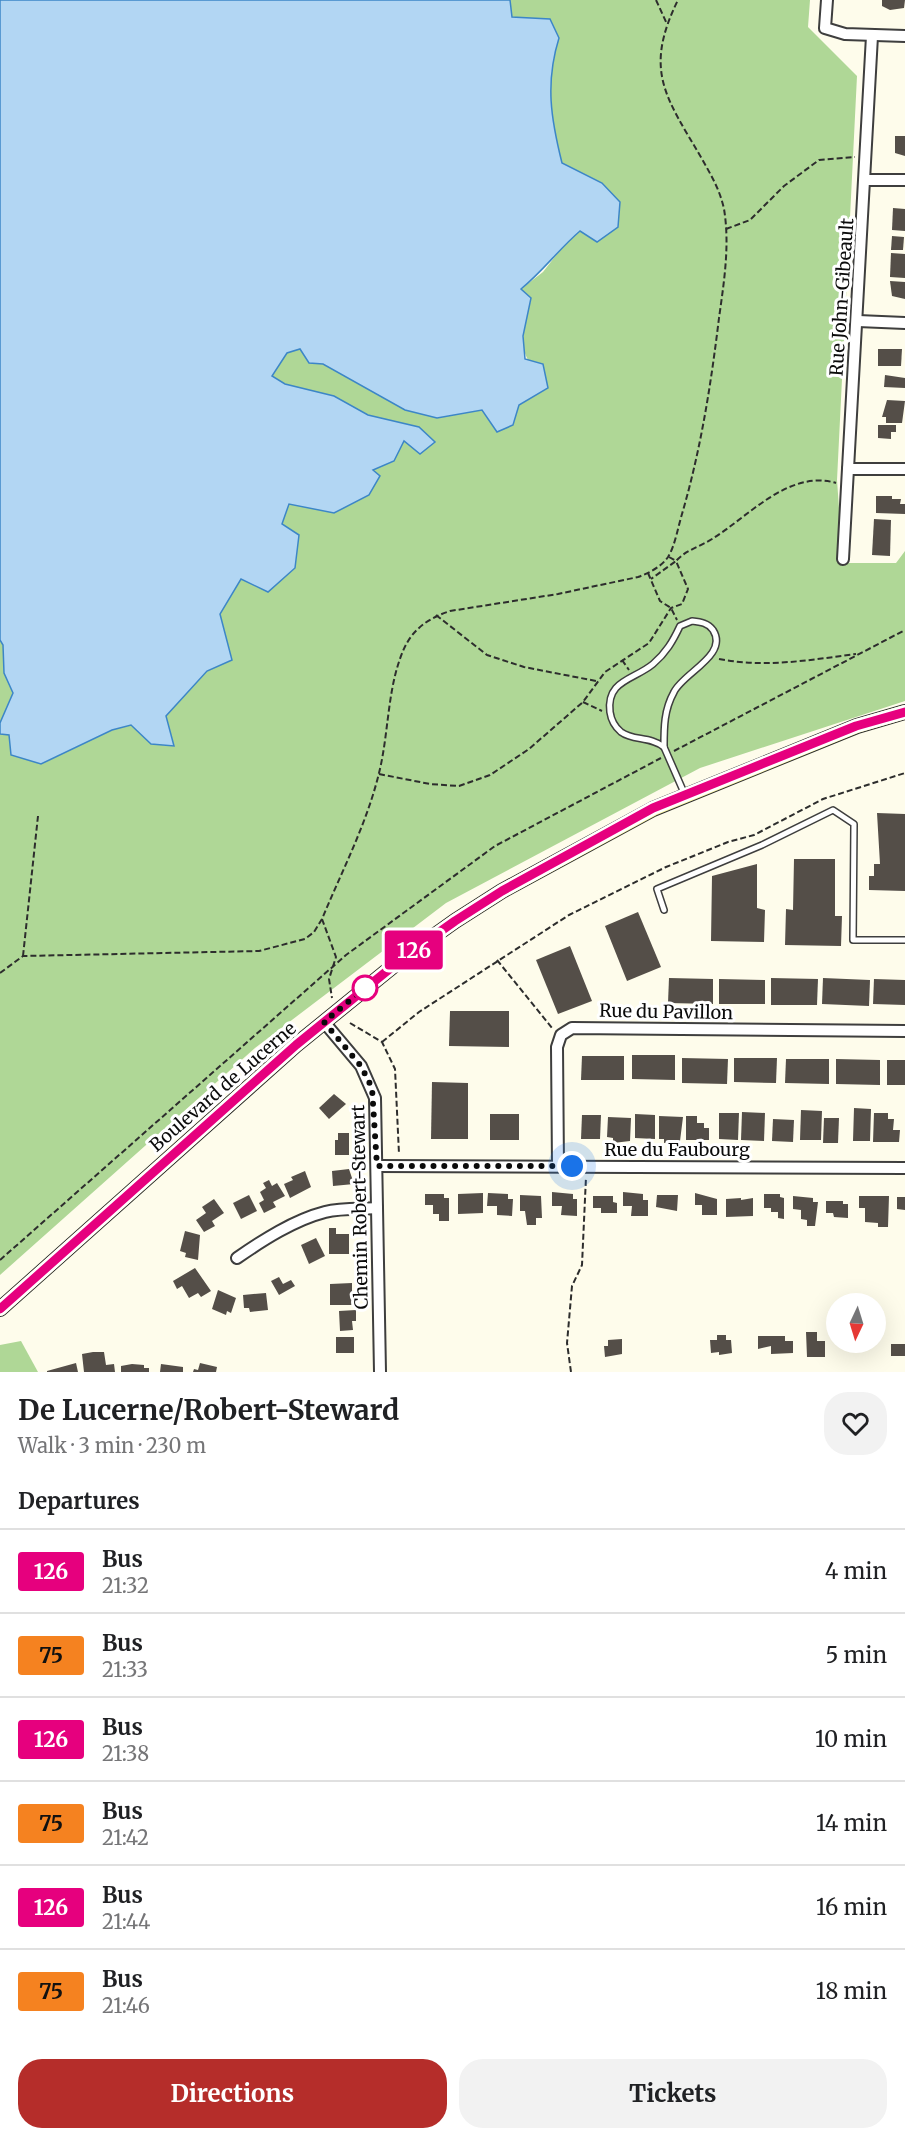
<!DOCTYPE html>
<html lang="en">
<head>
<meta charset="utf-8">
<style>
  :root { --surface:#fff; --page:#f2f2f2; --text:#202124; --muted:#757577; --line:#e0e0e0; --accent:#b52d2a }
  body { margin:0; font-family:Merriweather,serif; background:var(--page); color:var(--text); height:100vh; display:flex; flex-direction:column; font-size:22px; white-space:nowrap }
  * { box-sizing:border-box; margin:0 }
  p { font-size:20px; color:var(--muted) }
  .icon { flex:none; width:33px; height:33px; fill:none; stroke:currentColor; stroke-width:2; stroke-linecap:round; stroke-linejoin:round }
  .map { position:relative; height:1372px; overflow:hidden }
  .drawer { display:flex; flex-direction:column; background:var(--surface); flex:1 }
  .drawer>* { flex:none }
  .badge { padding:0 12px; border-radius:4px; font-size:21px; line-height:39px }
  .needle { width:39px; rotate:184deg }
  .controls { position:absolute; left:826px; top:1293px; display:grid; gap:12px }
  .controls a { display:grid; place-items:center; width:60px; height:60px; border-radius:50%; background:var(--surface); box-shadow:0 6px 24px #0002; font-size:30px }
  .you { position:absolute; width:30px; height:30px; margin:-15px; border:4px solid #fff; border-radius:50%; background:#1a73e8; box-shadow:0 0 0 9px #1a73e833 }
  .map>.badge { position:absolute; translate:-50% -50%; box-shadow:0 0 0 3px #fff }
  h2 { padding:0 18px; font-size:22px; line-height:54px }
  .round { display:grid; place-items:center; flex:none; width:63px; height:63px; border-radius:24px; background:var(--page) }
  .overview { display:flex; align-items:center; justify-content:space-between; height:102px; padding:0 18px }
  h1 { font-size:28px; font-weight:700; line-height:45px }
  .primary-button { display:flex; gap:12px; margin-top:auto; padding:12px 18px }
  .primary-button a { flex:1; height:69px; border-radius:24px; background:var(--accent); color:#fff; font-size:24px; font-weight:700; line-height:69px; text-align:center }
  .primary-button a+a { background:var(--page); color:var(--text) }
  ul { padding:0; list-style:none }
  li { display:flex; align-items:center; gap:18px; height:84px; padding:0 18px; border-top:2px solid var(--line) }
  li div { flex:1 }
  li b { display:block; font-size:22px }
  li em { font-style:normal }
  li .badge { min-width:66px; font-weight:700; text-align:center }
  .map>svg:first-child { display:block }
  .forest { fill:#afd796 }
  .water { fill:#b2d6f3; stroke:#3c86c7; stroke-width:1.5 }
  .building { fill:#544e48 }
  .lines { fill:none; stroke-linecap:round; stroke-linejoin:round }
  .service-casing { stroke:#3e3e3e; stroke-width:8 }
  .minor-casing { stroke:#3e3e3e; stroke-width:14 }
  .secondary-casing { stroke:#2d2d2d; stroke-width:16 }
  .path { stroke:#2d2d2d; stroke-width:2; stroke-dasharray:6 3; stroke-linecap:butt }
  .service { stroke:#fff; stroke-width:5 }
  .minor { stroke:#fff; stroke-width:10 }
  .secondary { stroke:#fcf8a8; stroke-width:14 }
  .line-casing { stroke:#fff; stroke-width:14 }
  .line { stroke:#e6007e; stroke-width:9 }
  .walk { stroke:#0b0b0b; stroke-width:6; stroke-dasharray:0 10.8 }
  .stop-dot { fill:#fff; stroke:#e6007e; stroke-width:3 }
  .labels { text-anchor:middle; stroke-width:6; stroke-linejoin:round; paint-order:stroke }
  .street-label { font-size:18px; fill:#0b0b0b; stroke:#fff }
</style>
</head>
<body>
<div class="map">
<svg width="905" height="1372" viewBox="0 0 905 1372">
  <rect width="100%" height="100%" fill="#fefceb"/>
  <g class="forest">
    <path d="M510 0H810L808 27 857 76 837 480 843 563H896L905 551V701L700 768 446 903 255 1048 0 1275V734H9L41 764 112 730 132 725 151 744 174 746 166 716 207 671 232 660 220 614 241 579 282 524 289 504 372 470 419 427 368 415 334 396 285 384 272 376 287 353 300 349 309 363 323 364 405 410 437 418 482 410 513 425 519 405 548 388C516 348 520 347 531 299L521 289 543 272 564 245 580 230 602 183 562 163C551 119 545 83 559 38L549 19 512 17Z"/>
    <polygon points="0,640 3,645 4,673 13,693 0,723"/>
    <polygon points="21,1341 38,1372 0,1372 0,1345"/>
  </g>
  <path class="water" d="M0 0H510L512 17 550 19 559 38C545 83 551 119 562 163L602 183 620 202 618 227 597 242 580 231C559 249 543 271 521 289L531 298 523 336 525 359 543 364 548 388 519 405 513 425 497 432 482 410 437 418 405 410 323 364 309 363 300 349 287 353 272 376 285 384 334 396 368 415 419 427 435 442 420 454 404 441 394 461 373 470 380 476 369 495 334 513 289 504 282 524 299 535 295 568 268 592 241 579 220 614 232 660 207 671 166 716 174 746 151 744 131 725 112 730 41 764 11 755 9 735 0 734V723L13 693 4 673 3 645 0 640Z"/>
  <g class="building">
    <polygon points="882,0 905,0 904,8 890,10 882,6"/>
    <polygon points="895,136 905,136 905,156 895,153"/>
    <polygon points="893,208 905,209 905,231 892,230"/>
    <polygon points="892,236 904,237 903,250 891,250"/>
    <polygon points="891,253 905,254 905,278 890,277"/>
    <polygon points="890,281 905,282 905,299 892,296"/>
    <polygon points="878,349 902,349 901,366 878,366"/>
    <polygon points="885,375 905,378 905,388 884,387"/>
    <polygon points="887,400 905,401 902,423 886,423 886,417 882,417"/>
    <polygon points="878,425 896,425 896,432 891,432 891,439 878,438"/>
    <polygon points="876,496 892,496 892,499 901,499 900,504 905,504 905,514 876,513"/>
    <polygon points="874,519 891,520 890,556 872,555"/>
    <polygon points="877,813 905,814 905,891 869,890 869,876 874,876 874,864 880,864"/>
    <polygon points="794,859 835,859 835,916 842,916 841,946 785,945 786,909 793,910"/>
    <polygon points="757,864 757,908 765,910 764,942 711,941 712,876"/>
    <polygon points="638,912 661,967 627,981 605,926"/>
    <polygon points="570,946 592,1001 558,1014 536,960"/>
    <polygon points="669,978 713,979 713,1004 668,1003"/>
    <polygon points="771,978 818,979 817,1005 771,1005"/>
    <polygon points="823,978 870,980 869,1006 822,1004"/>
    <polygon points="719,979 765,980 765,1004 719,1004"/>
    <polygon points="874,979 905,980 905,1005 873,1004"/>
    <polygon points="450,1011 509,1011 509,1047 449,1046"/>
    <polygon points="632,1055 675,1055 675,1080 632,1079"/>
    <polygon points="582,1056 624,1056 624,1080 581,1080"/>
    <polygon points="682,1058 728,1059 727,1084 682,1083"/>
    <polygon points="734,1058 777,1058 776,1083 734,1082"/>
    <polygon points="786,1059 829,1059 829,1084 785,1083"/>
    <polygon points="836,1059 880,1060 880,1085 836,1084"/>
    <rect x="887" y="1060" width="18" height="25"/>
    <polygon points="432,1082 468,1083 468,1139 431,1139"/>
    <polygon points="334,1094 346,1104 329,1119 319,1108"/>
    <polygon points="854,1108 871,1109 870,1141 853,1141"/>
    <polygon points="801,1110 822,1111 821,1140 800,1140"/>
    <polygon points="742,1112 765,1113 764,1141 741,1140"/>
    <polygon points="719,1113 739,1113 738,1140 719,1139"/>
    <polygon points="874,1113 888,1113 888,1119 894,1119 893,1130 900,1130 899,1142 873,1142"/>
    <rect x="490" y="1114" width="29" height="26"/>
    <polygon points="635,1114 655,1115 655,1139 635,1138"/>
    <polygon points="582,1115 601,1115 600,1139 581,1139"/>
    <polygon points="659,1116 683,1117 680,1141 664,1143 664,1139 659,1139"/>
    <polygon points="686,1116 697,1116 697,1123 704,1123 704,1128 709,1128 709,1140 686,1140"/>
    <polygon points="608,1117 631,1118 630,1141 613,1143 613,1138 607,1137"/>
    <polygon points="824,1118 839,1118 838,1143 823,1143"/>
    <polygon points="773,1119 794,1120 793,1142 772,1141"/>
    <polygon points="338,1133 349,1133 349,1155 335,1155 335,1140 338,1140"/>
    <polygon points="349,1169 354,1184 333,1186 332,1171"/>
    <polygon points="305,1171 311,1187 290,1198 284,1184 293,1180 291,1177"/>
    <polygon points="269,1180 272,1186 277,1183 285,1196 273,1202 276,1207 264,1213 259,1203 264,1200 260,1192 266,1188 263,1183"/>
    <polygon points="552,1192 573,1194 573,1199 577,1199 577,1216 561,1215 562,1206 552,1206"/>
    <polygon points="623,1192 643,1194 643,1200 648,1200 648,1216 631,1216 632,1206 623,1206"/>
    <polygon points="483,1193 483,1213 458,1214 458,1194"/>
    <polygon points="488,1193 508,1194 508,1199 513,1199 512,1216 497,1215 497,1206 487,1206"/>
    <polygon points="695,1193 717,1199 717,1215 702,1215 702,1205 695,1205"/>
    <polygon points="425,1194 444,1194 444,1198 449,1198 449,1221 439,1221 439,1214 433,1214 433,1205 425,1205"/>
    <polygon points="764,1194 780,1194 780,1197 784,1198 784,1219 778,1218 778,1212 771,1212 771,1208 764,1208"/>
    <polygon points="249,1195 257,1211 241,1219 233,1203"/>
    <polygon points="520,1195 541,1196 542,1218 536,1218 536,1225 527,1225 525,1211 520,1211"/>
    <polygon points="657,1195 678,1195 677,1211 656,1207"/>
    <polygon points="593,1196 613,1196 613,1202 617,1203 617,1213 601,1213 601,1208 593,1208"/>
    <polygon points="793,1196 813,1198 813,1202 818,1202 815,1226 807,1226 807,1220 801,1219 801,1210 793,1209"/>
    <polygon points="859,1196 889,1196 888,1227 878,1227 878,1223 865,1222 865,1208 859,1208"/>
    <polygon points="897,1197 905,1197 905,1210 897,1209"/>
    <polygon points="741,1198 741,1200 753,1198 753,1216 726,1217 726,1199"/>
    <polygon points="214,1199 224,1213 212,1221 215,1226 204,1232 196,1220 206,1213 202,1207"/>
    <polygon points="826,1201 843,1201 843,1204 848,1204 848,1218 834,1217 833,1213 826,1213"/>
    <polygon points="329,1228 336,1228 336,1234 349,1234 349,1254 329,1254"/>
    <polygon points="185,1231 200,1235 198,1260 185,1257 186,1253 180,1251"/>
    <polygon points="316,1238 325,1256 309,1264 301,1245"/>
    <polygon points="195,1268 211,1291 201,1297 198,1293 189,1298 182,1286 177,1289 173,1281"/>
    <polygon points="279,1277 283,1284 291,1280 295,1286 279,1295 271,1281"/>
    <polygon points="352,1283 352,1305 330,1305 330,1284"/>
    <polygon points="218,1290 236,1298 231,1313 227,1311 226,1315 212,1309"/>
    <polygon points="266,1293 268,1310 250,1312 249,1308 244,1308 243,1295"/>
    <polygon points="356,1310 356,1321 352,1321 353,1330 340,1331 339,1311"/>
    <polygon points="806,1332 817,1332 817,1341 825,1341 825,1357 807,1357"/>
    <polygon points="717,1335 726,1335 726,1340 731,1340 732,1353 719,1355 719,1352 711,1353 710,1340 717,1340"/>
    <polygon points="758,1336 785,1336 785,1341 793,1341 793,1353 771,1354 771,1346 758,1349"/>
    <rect x="336" y="1337" width="18" height="16"/>
    <polygon points="622,1339 622,1354 605,1357 604,1346 608,1346 608,1340"/>
    <rect x="891" y="1344" width="14" height="12"/>
    <polygon points="93,1352 104,1352 106,1365 114,1364 115,1372 84,1372 82,1354"/>
    <polygon points="76,1363 78,1372 47,1372 47,1371"/>
    <polygon points="200,1363 217,1367 216,1372 193,1372 194,1369 198,1370"/>
    <polygon points="132,1364 144,1365 144,1368 149,1368 149,1372 121,1372 121,1366"/>
    <polygon points="161,1364 183,1367 183,1372 160,1372"/>
  </g>
  <g class="lines">
    <g class="service-casing">
      <g id="service">
        <path d="M692 621C701 622 708 623 713 630 729 655 683 673 674 692 664 710 664 727 664 747 650 736 633 741 621 732 615 727 611 719 610 712 606 680 634 680 653 664 666 653 673 641 680 626Z"/>
        <polyline points="664,747 685,795"/>
        <polyline points="664,910 657,889 762,845 833,810 854,824 853,940 905,940"/>
      </g>
    </g>
    <g class="minor-casing">
      <g id="minor">
        <polyline points="827,0 825,28 845,34 905,36"/>
        <polyline points="866,180 905,180"/>
        <polyline points="858,321 905,323"/>
        <polyline points="848,469 905,469"/>
        <polyline points="843,559 872,36"/>
        <polyline points="324,1022 361,1066 375,1098 380,1372"/>
        <polyline points="377,1166 905,1168"/>
        <polyline points="558,1166 557,1047 561,1035 572,1028 905,1031"/>
        <path d="M237 1258C263 1240 294 1220 325 1212 341 1208 360 1209 377 1208"/>
      </g>
    </g>
    <g class="secondary-casing">
      <polyline id="secondary" points="0,1309 296,1045 403,958 455,921 502,891 653,809 857,726 905,712"/>
    </g>
    <g class="path">
      <polyline points="656,0 667,24"/>
      <polyline points="726,229 750,220 784,186 819,160 855,157"/>
      <path d="M669 557 676 561C686 550 699 547 712 539 748 517 789 469 836 483"/>
      <polyline points="648,573 660,601 671,608 677,620"/>
      <polyline points="436,615 487,655 524,667 596,681"/>
      <path d="M719 659C765 668 810 660 856 654"/>
      <polyline points="622,660 629,670"/>
      <polyline points="583,702 602,711"/>
      <polyline points="674,751 905,630"/>
      <polyline points="379,774 430,784 459,786 490,775 529,749 583,702 605,672 649,643 671,608 682,604 688,589 676,561 651,579"/>
      <polyline points="322,919 336,957 329,979 332,998"/>
      <polyline points="23,956 38,816"/>
      <polyline points="497,960 552,1028"/>
      <path d="M0 973 23 956 259 951 305 939 314 932 322 919C342 871 367 823 379 773 389 733 387 689 403 651 412 629 429 618 450 611L558 594 638 577C649 573 661 567 668 557 675 546 678 527 682 514 701 449 711 384 719 318 724 282 730 245 724 209 720 190 711 175 702 159 666 97 643 71 678 0"/>
      <polyline points="350,1023 382,1042 395,1069 399,1154"/>
      <polyline points="382,1042 419,1012 569,915 666,867 728,842 754,835 823,799 905,773"/>
      <polyline points="0,1260 346,955 495,846 661,758"/>
      <polyline points="571,1372 567,1343 572,1286 582,1265 586,1177"/>
    </g>
    <use href="#service" class="service"/>
    <use href="#minor" class="minor"/>
    <use href="#secondary" class="secondary"/>
  </g>
  <g class="lines">
    <g class="line-casing">
      <polyline id="line" points="0,1309 296,1045 403,958 455,921 502,891 653,808 856,726 905,712"/>
    </g>
    <use href="#line" class="line"/>
    <polyline class="walk" points="365,988 324,1022 361,1066 372,1088 377,1166 572,1166"/>
  </g>
  <circle class="stop-dot" cx="365" cy="988" r="12"/>
  <g class="labels">
    <g class="street-label">
      <text transform="translate(842 297) rotate(-86)" y="6">Rue John-Gibeault</text>
      <text transform="translate(666 1012) rotate(1)" y="6">Rue du Pavillon</text>
      <text transform="translate(223 1087) rotate(-41)" y="6">Boulevard de Lucerne</text>
      <text x="677" y="1156">Rue du Faubourg</text>
      <text transform="translate(360 1207) rotate(-91)" y="6">Chemin Robert-Stewart</text>
    </g>
  </g>
</svg>
<div class="controls">
<a><svg class="needle" viewBox="-14 -14 28 28"><path d="M0-13l5 13h-10z" fill="#e53935"/><path d="M0 13l5-13h-10z" fill="#757577"/></svg></a>
</div>
<div class="you" style="left:572px;top:1166px"></div>
<b class="badge" style="left:414px;top:950px;background:#e6007e;color:#fff">126</b>
</div>
<section class="drawer">
<div class="overview"><div><h1>De Lucerne/Robert-Steward</h1><p>Walk · 3 min · 230 m</p></div><a class="round"><svg class="icon" aria-label="heart" viewBox="0 0 24 24"><path d="M12 20l-8-8c-3-5 5-10 8-4 3-6 11-1 8 4z"/></svg></a></div>
<h2>Departures</h2>
<ul>
<li><span class="badge" style="background:#e6007e;color:#fff">126</span><div><b>Bus</b><p>21:32</p></div><em>4 min</em></li>
<li><span class="badge" style="background:#f58220;color:#111">75</span><div><b>Bus</b><p>21:33</p></div><em>5 min</em></li>
<li><span class="badge" style="background:#e6007e;color:#fff">126</span><div><b>Bus</b><p>21:38</p></div><em>10 min</em></li>
<li><span class="badge" style="background:#f58220;color:#111">75</span><div><b>Bus</b><p>21:42</p></div><em>14 min</em></li>
<li><span class="badge" style="background:#e6007e;color:#fff">126</span><div><b>Bus</b><p>21:44</p></div><em>16 min</em></li>
<li><span class="badge" style="background:#f58220;color:#111">75</span><div><b>Bus</b><p>21:46</p></div><em>18 min</em></li>
</ul>
<div class="primary-button"><a>Directions</a><a>Tickets</a></div>
</section>
</body>
</html>
